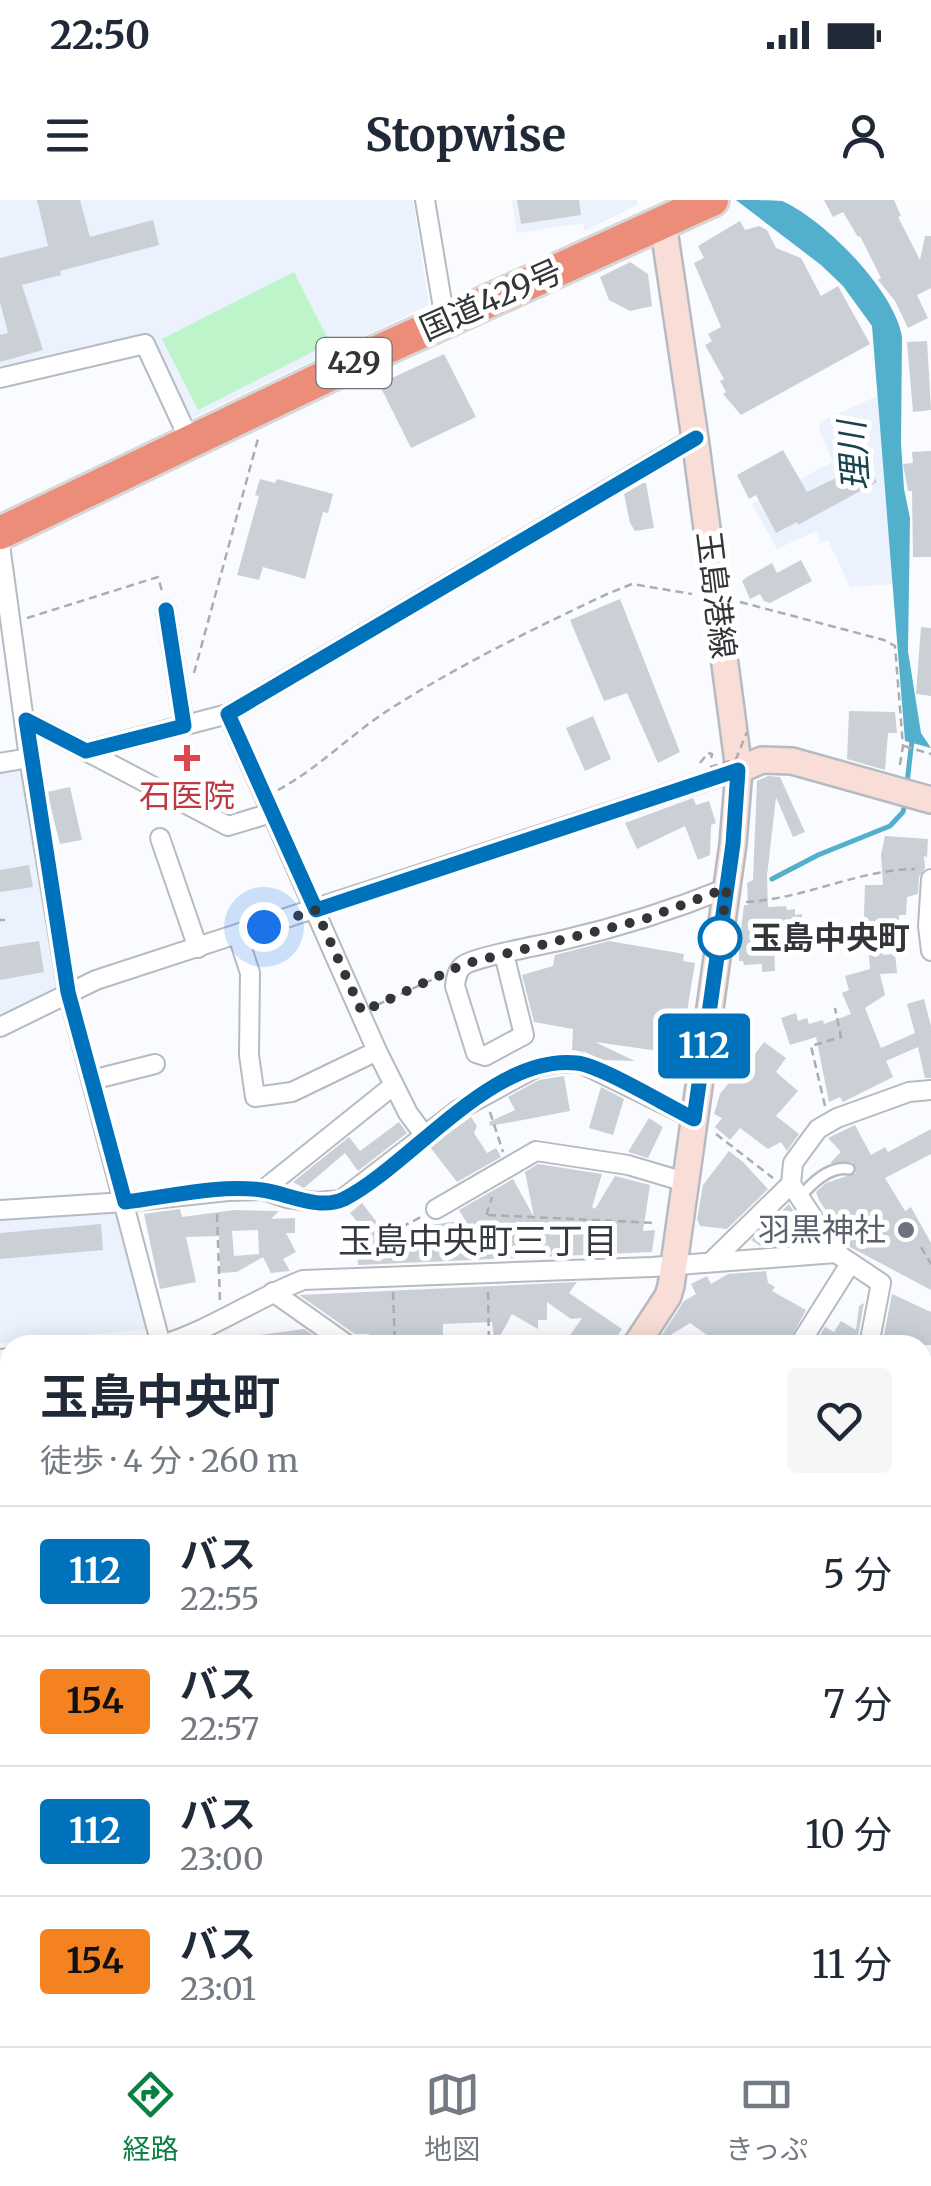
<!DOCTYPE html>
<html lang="ja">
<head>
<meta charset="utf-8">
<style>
  :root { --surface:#fff; --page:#f6f6f7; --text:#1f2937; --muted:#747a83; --line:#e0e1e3; --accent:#0b8043 }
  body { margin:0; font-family:Merriweather,"Noto Sans JP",serif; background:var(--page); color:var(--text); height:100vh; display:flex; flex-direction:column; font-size:38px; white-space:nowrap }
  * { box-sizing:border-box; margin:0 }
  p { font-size:32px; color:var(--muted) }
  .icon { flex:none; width:55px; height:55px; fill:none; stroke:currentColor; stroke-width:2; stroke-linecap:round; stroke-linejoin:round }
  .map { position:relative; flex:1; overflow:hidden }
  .panel { position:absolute; left:0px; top:1135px; width:932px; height:712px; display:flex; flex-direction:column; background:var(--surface); border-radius:30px 30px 0 0; box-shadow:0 5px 25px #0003 }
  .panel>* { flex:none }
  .badge { padding:0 20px; border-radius:8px; font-size:35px; line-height:65px }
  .you { position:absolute; width:50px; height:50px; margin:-25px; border:8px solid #fff; border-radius:50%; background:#1a73e8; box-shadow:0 0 0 15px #1a73e833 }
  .map>.badge { position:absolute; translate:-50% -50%; box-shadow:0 0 0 5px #fff }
  .round { display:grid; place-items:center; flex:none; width:105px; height:105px; border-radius:10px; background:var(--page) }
  .headline { display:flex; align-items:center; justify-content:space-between; height:170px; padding:0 40px }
  h1 { font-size:48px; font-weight:700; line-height:75px }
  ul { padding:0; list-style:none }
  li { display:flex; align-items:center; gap:30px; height:130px; padding:0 40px; border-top:2px solid var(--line) }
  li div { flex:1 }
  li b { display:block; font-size:38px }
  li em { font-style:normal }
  li .badge { min-width:110px; font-weight:700; text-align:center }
  .status { display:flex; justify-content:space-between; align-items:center; height:70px; padding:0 50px; background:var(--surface); direction:ltr }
  .status svg { height:28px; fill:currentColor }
  header { display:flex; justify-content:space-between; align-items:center; height:130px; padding:0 40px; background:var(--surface); font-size:45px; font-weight:700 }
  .dock { display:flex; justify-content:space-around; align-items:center; height:140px; border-top:2px solid var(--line); background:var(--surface); font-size:28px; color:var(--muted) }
  .dock a { display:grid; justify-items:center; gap:5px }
  .dock .current { color:var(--accent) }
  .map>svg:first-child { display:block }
  .built { fill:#ebf2fd }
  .green { fill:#bdf4c9 }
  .water { fill:#53b0cc }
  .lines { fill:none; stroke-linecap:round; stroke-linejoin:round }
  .stream { stroke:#53b0cc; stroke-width:5 }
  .building { fill:#cbd0d7; fill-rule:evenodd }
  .lane-casing { stroke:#b6bbc3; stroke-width:14 }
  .street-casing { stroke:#b6bbc3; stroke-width:22 }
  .secondary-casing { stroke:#b6bbc3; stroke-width:30 }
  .primary-casing { stroke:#d6d7d7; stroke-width:32 }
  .highway-casing { stroke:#d6d7d7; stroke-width:38 }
  .path { stroke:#abadb0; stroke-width:2.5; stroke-dasharray:8 5; stroke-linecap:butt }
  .lane { stroke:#fff; stroke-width:9 }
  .street { stroke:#fff; stroke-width:18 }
  .secondary { stroke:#f9ddd7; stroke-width:25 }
  .primary { stroke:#f3bbaf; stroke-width:28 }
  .highway { stroke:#eb8d79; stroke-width:32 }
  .path-bridge { stroke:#abadb0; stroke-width:2.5; stroke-dasharray:8 5; stroke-linecap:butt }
  .line-casing { stroke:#fff; stroke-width:22 }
  .line { stroke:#0072bc; stroke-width:15 }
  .walk { stroke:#333538; stroke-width:10; stroke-dasharray:0 18 }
  .health-dot { fill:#e0444e; stroke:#fff; stroke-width:4 }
  .stop-dot { fill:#fff; stroke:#0072bc; stroke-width:5 }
  .worship-dot { fill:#6b7280; stroke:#fff; stroke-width:4 }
  .labels { text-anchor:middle; stroke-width:10; stroke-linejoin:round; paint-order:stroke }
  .shield { fill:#fff; stroke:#707274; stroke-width:2.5 }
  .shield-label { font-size:30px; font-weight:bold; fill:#333538 }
  .street-label { font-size:32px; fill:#333538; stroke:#fff }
  .health-label { font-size:32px; fill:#be3a42; stroke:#fff }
  .stop-label { font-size:32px; font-weight:bold; fill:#333538; stroke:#fff; text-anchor:start }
  .worship-label { font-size:32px; fill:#5b616d; stroke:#fff; text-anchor:end }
  .water-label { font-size:35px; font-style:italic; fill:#18424e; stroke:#fff }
  .neighbourhood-label { font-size:35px; fill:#363a40; stroke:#fff }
</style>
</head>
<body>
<div class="status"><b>22:50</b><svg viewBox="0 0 49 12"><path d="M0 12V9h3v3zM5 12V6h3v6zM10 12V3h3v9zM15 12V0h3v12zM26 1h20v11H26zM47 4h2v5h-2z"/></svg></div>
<header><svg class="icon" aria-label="menu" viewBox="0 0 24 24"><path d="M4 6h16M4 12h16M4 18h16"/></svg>Stopwise<svg class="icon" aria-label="person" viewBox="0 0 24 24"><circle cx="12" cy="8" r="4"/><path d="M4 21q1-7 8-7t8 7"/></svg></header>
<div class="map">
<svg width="931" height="1846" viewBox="0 0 931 1846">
  <rect width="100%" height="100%" fill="#f9fbfe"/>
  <g class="built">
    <polygon points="0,0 413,0 429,105 190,219 151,136 0,172"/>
    <polygon points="512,0 637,0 637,5 584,31 584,23 517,33"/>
    <polygon points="879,195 893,384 850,387 828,340 821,343 816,331 777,349 752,304 833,262 819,229 820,222"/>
    <polygon points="22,566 59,785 0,816 0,570"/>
    <polygon points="120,1009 150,1129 0,1143 0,1017"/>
  </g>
  <polygon class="green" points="294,72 330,143 198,210 162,139"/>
  <g class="water">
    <path d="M736 0C749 0 771 0 782 1 824 19 895 91 902 137L901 243 904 289 910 318 908 451 921 533 931 548 905 541 872 126 843 86 821 65Z"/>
    <polygon points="0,1273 10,1287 10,1516 0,1511"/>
    <polygon points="923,1831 931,1841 931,1846 691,1846 723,1838 922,1838"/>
    <polygon points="315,1838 589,1838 609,1846 326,1846"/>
  </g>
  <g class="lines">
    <g class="stream">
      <polyline points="907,583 912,540"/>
      <polyline points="772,679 818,655 890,626 903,612 906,599"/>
    </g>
  </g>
  <g class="building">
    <polygon points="37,0 80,0 90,37 153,20 159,45 60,71 61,75 22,85 43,150 0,162 0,135 8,133 0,102 0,58 48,46"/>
    <polygon points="517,0 579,0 581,15 521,24"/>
    <polygon points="824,0 894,0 901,16 898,17 920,60 925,36 931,36 931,88 917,95 928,118 908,128 895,101 878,80 881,78 860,36 858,37 843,12 833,17"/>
    <polygon points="740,21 745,30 759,26 767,30 776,48 801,58 821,96 838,86 870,144 741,215 723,194 726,192 720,181 724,179 705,145 712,141 708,134 721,127 694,63 704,58 698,46"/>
    <polygon points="630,62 648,74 652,106 630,111 609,100 600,77"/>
    <polygon points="927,141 931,210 913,212 907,142"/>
    <polygon points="444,154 476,217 411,248 379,184"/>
    <polygon points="783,250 807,292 867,263 877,282 798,325 797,322 776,333 756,295 749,299 737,275"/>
    <polygon points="931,251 931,357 913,357 912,291 908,291 903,264 913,263 912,252"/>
    <polygon points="260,279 275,283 277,279 333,294 328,313 323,312 305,379 263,367 259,380 237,375 259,296 255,295"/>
    <polygon points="643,283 646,283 654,328 635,331 630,323 624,294"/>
    <polygon points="801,360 812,381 770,403 764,401 760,394 750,399 742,381 747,377 772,363 777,373"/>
    <polygon points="620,399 680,552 658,563 627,493 604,501 570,420"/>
    <polygon points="921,427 931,428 931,496 916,494"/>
    <polygon points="849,511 895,512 897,533 888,533 885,570 847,559"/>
    <polygon points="593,516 611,559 585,571 566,528"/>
    <polygon points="768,576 780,577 805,632 793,637 776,597 767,676 768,707 786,706 787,710 795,709 795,715 802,714 803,742 774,743 775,771 762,772 762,764 744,765 743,761 739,761 739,746 744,705 748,705 747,683 753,680 757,581"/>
    <polygon points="70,587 82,640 60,644 47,592"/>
    <polygon points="693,598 696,605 709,601 716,623 711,625 710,655 698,660 685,626 637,649 625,623"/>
    <polygon points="885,636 928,639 927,657 924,656 925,668 919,677 918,694 907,697 906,715 899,715 899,726 884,726 883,755 895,754 897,773 880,774 885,795 865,808 881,848 915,833 907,804 924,799 931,826 931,878 925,878 918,847 886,861 893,877 843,902 840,897 829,902 816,837 790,845 781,818 796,813 798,821 807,818 809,824 823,820 824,824 851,814 842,793 849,790 845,776 870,769 868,744 863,744 865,685 883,685 881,655"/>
    <polygon points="29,665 33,687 0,692 0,670"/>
    <polygon points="39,741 44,772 0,780 0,747"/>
    <polygon points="609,741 684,754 683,761 695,763 680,854 595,842 635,861 602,860 585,852 572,850 573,829 534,822 522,775 553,766 555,755"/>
    <polygon points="764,842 786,858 776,872 798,891 776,916 799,934 787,951 781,942 768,949 740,928 730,940 715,927 722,918 714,914 720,894 735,875 738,877"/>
    <polygon points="564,876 570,911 490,926 489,922 515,910 508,897 539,880"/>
    <polygon points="601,887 624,899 613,935 589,928"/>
    <polygon points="471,917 477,926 474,933 487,953 496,948 501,957 457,982 430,947"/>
    <polygon points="649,918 663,927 648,958 628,952"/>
    <polygon points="399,922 407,933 358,971 345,953 304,988 293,982 349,937 360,951"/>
    <polygon points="855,925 871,955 885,947 888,952 931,929 931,954 885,978 905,1011 911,1007 931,1043 931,1090 850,1047 819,1000 816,992 826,983 856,973 853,962 830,963 841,952 828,938"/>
    <polygon points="729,951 743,962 768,989 727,1029 700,1026 697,1019 703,985"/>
    <polygon points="538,964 602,974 592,1007 595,1009 615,976 650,985 643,1031 655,1030 652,1052 358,1065 354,1031 365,1031 350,1013 362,1003 376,1021 380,1056 418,1027 465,1020 459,1010 513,979 534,1017 525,972"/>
    <polygon points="789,1004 814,1042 760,1046 751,1040"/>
    <path d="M180 1009 182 1017 234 1010 279 1011 271 1019 295 1018V1033H286L296 1052 283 1059 290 1071 271 1073 263 1057 237 1072 220 1073 219 1036 186 1037 196 1082 160 1089 144 1014ZM258 1030 259 1054 234 1056 232 1031Z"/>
    <polygon points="101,1024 103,1050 0,1059 0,1033"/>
    <polygon points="766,1071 768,1083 775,1087 772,1091 806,1110 787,1145 721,1145 690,1123 656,1144 684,1101 696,1094 691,1084 707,1076 711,1084 728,1074"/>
    <polygon points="577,1082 569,1093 622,1129 611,1145 563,1145 582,1118 571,1119 547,1102 547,1120 538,1120 538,1129 512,1114 495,1145 492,1122 443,1124 443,1145 369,1145 369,1134 355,1134 299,1095"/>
    <polygon points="892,1094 931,1112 931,1145 882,1145"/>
    <polygon points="864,1103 857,1141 846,1140 854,1145 814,1145 825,1127 834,1132 841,1121 856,1130 859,1106"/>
    <polygon points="304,1129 316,1137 316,1144 245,1145 245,1137"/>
  </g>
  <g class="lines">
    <g class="lane-casing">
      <path id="lane" d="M800 997C812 983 830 965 849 969"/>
    </g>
    <g class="street-casing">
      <g id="street">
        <polyline points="425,0 445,120"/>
        <polyline points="0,178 145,144 190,241"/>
        <polyline points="0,345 29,558 68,792 161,1145"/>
        <polyline points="166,410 184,526"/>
        <polyline points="228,514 377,851 408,913 425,936"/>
        <polyline points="26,520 86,551 228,514 695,238"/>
        <polyline points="86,551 228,626 271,613"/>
        <polyline points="0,563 29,558"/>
        <polyline points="160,638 198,748"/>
        <polyline points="931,679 928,726 931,751"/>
        <polyline points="238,736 250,773 249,855 255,897 292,892 377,851"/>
        <path d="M504 754 524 835 485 856 476 853 455 786C456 778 457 770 464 765 478 756 543 745 563 740 619 727 673 710 727 688"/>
        <polyline points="0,827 96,780 739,570"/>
        <polyline points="92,880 155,864"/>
        <polyline points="263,990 394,885"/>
        <polyline points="436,1009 536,951 628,965 685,982"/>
        <polyline points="0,1010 125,1002 228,991 263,990 287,998 316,1002 341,1000 458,910 537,867 557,863 580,863 694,919"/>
        <polyline points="711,1062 791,984"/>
        <polyline points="273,1092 348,1145"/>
        <path d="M161 1145C211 1130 254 1099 303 1080L652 1067 836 1053"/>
        <polyline points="799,1145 850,1064"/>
        <polyline points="869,1145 881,1083 836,1053 791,984 793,963 818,929 837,918 909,892 931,890"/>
        <polyline points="0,1159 10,1158"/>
        <polyline points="922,1196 931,1200"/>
        <polyline points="922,1324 931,1319"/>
        <polyline points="0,1537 10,1541"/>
        <polyline points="922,1640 931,1644"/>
        <polyline points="0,1691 10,1700"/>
        <polyline points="171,1838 181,1846"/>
        <polyline points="299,1838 310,1846"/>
        <polyline points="363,1846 368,1838"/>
      </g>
    </g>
    <g class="secondary-casing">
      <g id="secondary">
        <polyline points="739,570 762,560 792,561 931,600"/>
        <polyline points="636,1145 668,1096 671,1086 733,644 739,570 695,238 663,23"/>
        <polyline points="922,1559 931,1564"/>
        <polyline points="922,1623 931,1604"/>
        <polyline points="922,1720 931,1742"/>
      </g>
    </g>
    <g class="primary-casing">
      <g id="primary">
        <polyline points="0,1229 10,1241"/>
        <polyline points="651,1838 657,1846"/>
      </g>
    </g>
    <g class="highway-casing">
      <polyline id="highway" points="0,333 377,152 712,0"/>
    </g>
    <g class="path">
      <polyline points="740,402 884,440 895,446 903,546 899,570"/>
      <polyline points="27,418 158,377 162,391"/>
      <polyline points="194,473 259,235"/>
      <polyline points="904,546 931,554"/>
      <polyline points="700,563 708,553 712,554 711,559"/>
      <path d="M278 590C319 568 351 534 390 509 459 465 533 429 607 394L632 384 692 394"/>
      <path d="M746 702C804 699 857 670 915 669"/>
      <polyline points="0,720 5,720"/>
      <polyline points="377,805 438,777"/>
      <polyline points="825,906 811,846 841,837 835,808"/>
      <polyline points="490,912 503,952"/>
      <polyline points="716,934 773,978"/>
      <polyline points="217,1014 220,1102"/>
      <polyline points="488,1015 656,1023"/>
      <polyline points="921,1047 931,1064"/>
      <polyline points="488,1054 487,1013 492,997"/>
      <polyline points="392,1059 390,1033 423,1016"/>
      <polyline points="393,1092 395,1145"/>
      <polyline points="488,1092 489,1145"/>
      <polyline points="926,1388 931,1391"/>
      <polyline points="0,1657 10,1645"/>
      <polyline points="0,1768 10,1757"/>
    </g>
    <use href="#lane" class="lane"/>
    <use href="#street" class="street"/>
    <use href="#secondary" class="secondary"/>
    <use href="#primary" class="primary"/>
    <use href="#highway" class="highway"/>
    <g class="path-bridge">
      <polyline points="736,560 747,585"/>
      <polyline points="710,567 736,559 747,532"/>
    </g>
  </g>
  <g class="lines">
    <g class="line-casing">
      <path id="line" d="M166 410 184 526 86 551 26 520 68 792 125 1002C168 997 218 984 262 990 287 993 318 1011 344 999 411 965 493 853 577 863 602 866 667 906 694 919L733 644 738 570 316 710 228 514 696 238"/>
    </g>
    <use href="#line" class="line"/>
    <polyline class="walk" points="264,727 316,710 362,812 464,764 642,720 727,688 720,738"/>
  </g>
  <path class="health-dot" d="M182 543h10v10h10v10h-10v10h-10v-10h-10v-10h10z"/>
  <circle class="stop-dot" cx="720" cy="738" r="20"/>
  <circle class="worship-dot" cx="906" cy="1030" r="10"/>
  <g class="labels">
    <rect class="shield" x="316.5" y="138" width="75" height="50" rx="8"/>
    <g class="shield-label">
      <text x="354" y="173">429</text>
    </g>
    <g class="street-label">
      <text transform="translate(491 100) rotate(-24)" y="11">国道429号</text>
      <text transform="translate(716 395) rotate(83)" y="11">玉島港線</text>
    </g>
    <g class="health-label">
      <text x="187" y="607">石医院</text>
    </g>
    <g class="stop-label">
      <text x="750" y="749">玉島中央町</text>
    </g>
    <g class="worship-label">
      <text x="886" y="1041">羽黒神社</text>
    </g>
    <g class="water-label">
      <text transform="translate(854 256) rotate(-94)" y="12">理川</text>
    </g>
    <g class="neighbourhood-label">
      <text x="478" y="1053">玉島中央町三丁目</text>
    </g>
  </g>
</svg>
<div class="you" style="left:264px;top:727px"></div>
<b class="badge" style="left:704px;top:846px;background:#0072bc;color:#fff">112</b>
<section class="panel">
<div class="headline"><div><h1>玉島中央町</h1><p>徒歩 · 4 分 · 260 m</p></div><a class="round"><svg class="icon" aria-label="heart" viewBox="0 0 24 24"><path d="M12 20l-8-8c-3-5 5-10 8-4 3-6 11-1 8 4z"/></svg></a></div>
<ul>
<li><span class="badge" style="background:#0072bc;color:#fff">112</span><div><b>バス</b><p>22:55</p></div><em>5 分</em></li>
<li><span class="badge" style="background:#f58220;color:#111">154</span><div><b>バス</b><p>22:57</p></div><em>7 分</em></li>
<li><span class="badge" style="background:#0072bc;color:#fff">112</span><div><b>バス</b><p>23:00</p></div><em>10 分</em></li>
<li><span class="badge" style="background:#f58220;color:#111">154</span><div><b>バス</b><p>23:01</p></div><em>11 分</em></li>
</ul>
</section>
</div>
<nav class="dock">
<a class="current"><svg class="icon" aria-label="directions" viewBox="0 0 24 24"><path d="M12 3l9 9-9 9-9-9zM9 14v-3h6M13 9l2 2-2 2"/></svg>経路</a>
<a><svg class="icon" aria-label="map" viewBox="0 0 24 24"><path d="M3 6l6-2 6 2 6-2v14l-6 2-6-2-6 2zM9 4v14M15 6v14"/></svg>地図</a>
<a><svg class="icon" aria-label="tickets" viewBox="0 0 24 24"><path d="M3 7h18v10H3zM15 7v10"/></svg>きっぷ</a>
</nav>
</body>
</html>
